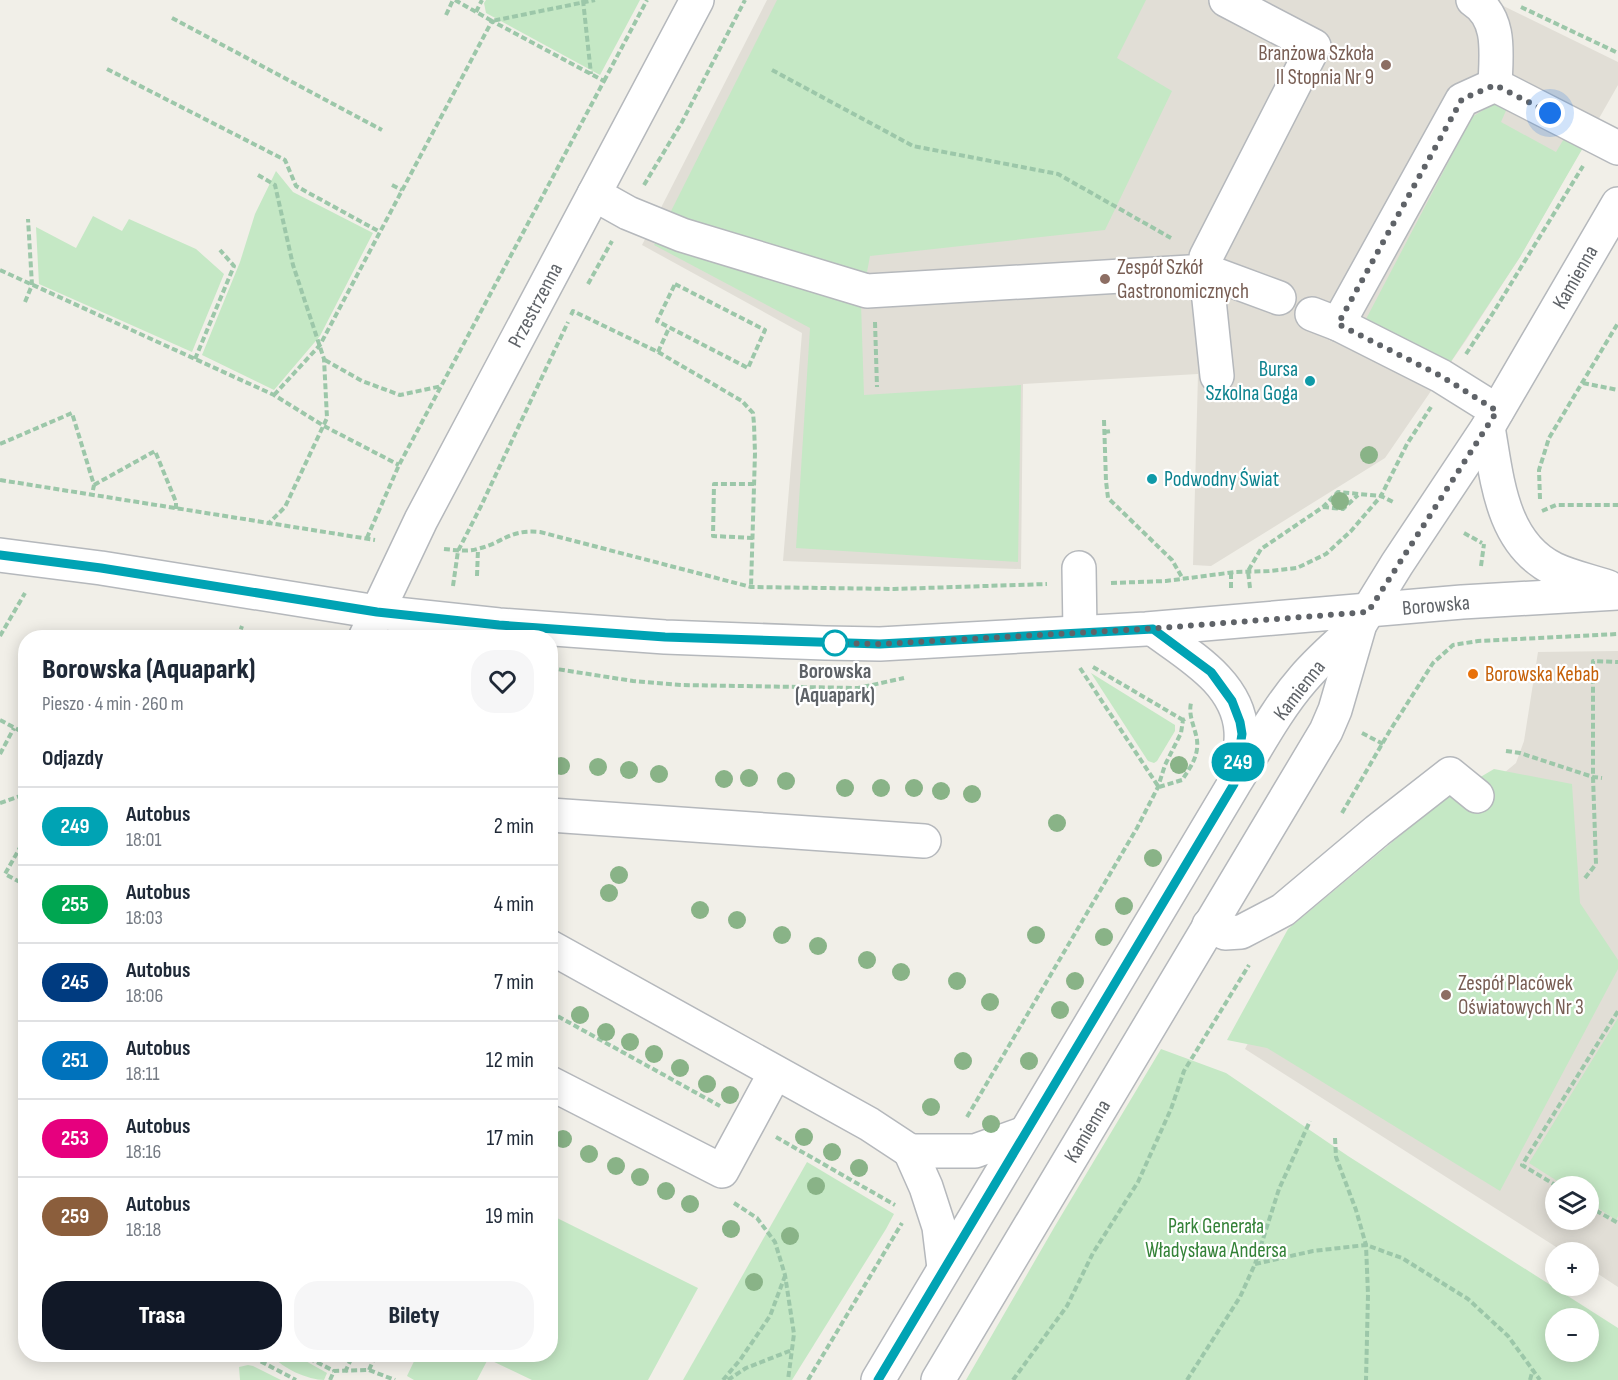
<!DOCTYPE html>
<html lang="pl">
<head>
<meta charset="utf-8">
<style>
  :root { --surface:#fff; --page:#f6f6f7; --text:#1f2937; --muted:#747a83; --line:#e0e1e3; --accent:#111827 }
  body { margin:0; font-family:"Sofia Sans Condensed",sans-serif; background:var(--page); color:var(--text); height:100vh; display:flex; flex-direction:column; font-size:22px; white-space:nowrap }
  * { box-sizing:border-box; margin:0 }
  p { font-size:20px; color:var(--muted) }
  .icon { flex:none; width:33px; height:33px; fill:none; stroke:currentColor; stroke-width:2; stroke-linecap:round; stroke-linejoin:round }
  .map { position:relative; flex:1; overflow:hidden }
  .side { position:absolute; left:18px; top:630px; width:540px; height:732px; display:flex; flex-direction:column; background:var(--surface); border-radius:24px; box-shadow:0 3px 15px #0003 }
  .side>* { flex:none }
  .badge { padding:0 12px; border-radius:20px; font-size:21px; line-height:39px }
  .tools { position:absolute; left:1545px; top:1176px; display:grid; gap:12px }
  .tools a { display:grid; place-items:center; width:54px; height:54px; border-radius:50%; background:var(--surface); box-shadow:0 3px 15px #0003; font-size:30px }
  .you { position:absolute; width:30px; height:30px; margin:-15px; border:4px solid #fff; border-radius:50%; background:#1a73e8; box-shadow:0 0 0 9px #1a73e833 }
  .map>.badge { position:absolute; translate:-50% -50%; box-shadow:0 0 0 3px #fff }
  h2 { padding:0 24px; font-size:22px; line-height:54px }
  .round { display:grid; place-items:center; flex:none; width:63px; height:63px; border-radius:24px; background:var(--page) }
  .headline { display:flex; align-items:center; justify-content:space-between; height:102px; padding:0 24px }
  h1 { font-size:28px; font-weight:800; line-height:45px }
  .action { display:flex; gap:12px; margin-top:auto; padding:12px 24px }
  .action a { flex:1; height:69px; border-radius:24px; background:var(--accent); color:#fff; font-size:24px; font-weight:800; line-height:69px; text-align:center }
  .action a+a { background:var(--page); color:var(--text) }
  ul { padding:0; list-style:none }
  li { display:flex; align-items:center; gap:18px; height:78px; padding:0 24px; border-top:2px solid var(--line) }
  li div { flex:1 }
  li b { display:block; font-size:22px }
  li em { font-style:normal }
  li .badge { min-width:66px; font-weight:700; text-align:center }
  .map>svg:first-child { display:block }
  .education { fill:#e1ded6; fill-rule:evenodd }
  .green { fill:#c5e8c5; fill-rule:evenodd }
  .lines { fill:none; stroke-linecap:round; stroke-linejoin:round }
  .minor-casing { stroke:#b5b8bc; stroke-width:36 }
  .path { stroke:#9cc7a9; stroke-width:4; stroke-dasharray:6 3; stroke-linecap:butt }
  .minor { stroke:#fff; stroke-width:33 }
  .tree { fill:#89b387 }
  .line-casing { stroke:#fff; stroke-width:14 }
  .line { stroke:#00a3b4; stroke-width:9 }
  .walk { stroke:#5f6368; stroke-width:6; stroke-dasharray:0 10.8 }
  .education-dot { fill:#8d6e63; stroke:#fff; stroke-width:2 }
  .culture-dot { fill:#0f9aa8; stroke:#fff; stroke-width:2 }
  .stop-dot { fill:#fff; stroke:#00a3b4; stroke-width:3 }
  .food-dot { fill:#e8710a; stroke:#fff; stroke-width:2 }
  .labels { text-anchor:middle; stroke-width:4.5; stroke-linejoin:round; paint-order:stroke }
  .education-label { font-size:21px; fill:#785e54; stroke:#fff; text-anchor:start }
  .street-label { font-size:21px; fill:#5f6368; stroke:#fff }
  .culture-label { font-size:21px; fill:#0d838f; stroke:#fff; text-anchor:end }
  .stop-label { font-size:21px; font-weight:bold; fill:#5f6368; stroke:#fff }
  .food-label { font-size:21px; fill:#c56008; stroke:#fff; text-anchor:start }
  .park-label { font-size:21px; fill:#348238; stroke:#fff }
</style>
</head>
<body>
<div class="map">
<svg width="1618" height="1380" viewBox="0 0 1618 1380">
  <rect width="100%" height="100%" fill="#f1efe8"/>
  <g class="education">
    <polygon points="767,0 1491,0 1618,62 1618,85 1520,257 1466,340 1385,458 1211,566 1193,565 1198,374 1023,384 1021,569 783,561 802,333 642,245"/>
    <path d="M1618 651V1287L1589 1268 1588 1252H1564L1245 1049 1302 941 1516 763 1524 741 1538 652ZM1556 1186H1588V1220H1556Z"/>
  </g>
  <g class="green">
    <polygon points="486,0 640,0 600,75 486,13 484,3"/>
    <polygon points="777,0 1146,0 1117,58 1172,91 1105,230 870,256 861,304 864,395 1021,385 1018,562 796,548 810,328 654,245"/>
    <polygon points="1493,104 1508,106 1501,122 1556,152 1565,137 1584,146 1520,257 1446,369 1365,321 1472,117"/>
    <polygon points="276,171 293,192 373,233 320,336 274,390 202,355 240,262 255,214"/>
    <polygon points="93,216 122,231 129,219 196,249 224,274 192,352 39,284 36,227 76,248"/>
    <polygon points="1091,673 1175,725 1175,731 1157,761 1154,763 1148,761"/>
    <polygon points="1494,769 1572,784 1580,903 1618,960 1618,969 1500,1191 1267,1048 1227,1040 1288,929 1445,798"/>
    <polygon points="1618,1018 1618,1216 1616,1220 1589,1202 1588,1186 1565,1186 1529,1163"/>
    <path d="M1161 1049 1226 1073 1348 1156 1618 1328V1380H966L1055 1226ZM1556 1318H1588V1352H1556Z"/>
    <polygon points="807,1162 894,1214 886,1229 792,1380 683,1380"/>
    <polygon points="551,1215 698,1288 648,1380 532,1380 488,1359 477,1380 414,1380 407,1376 417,1355 550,1354"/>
    <path d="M273 1355H295L327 1373 324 1380C309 1380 280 1368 273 1355Z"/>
    <polygon points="248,1365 253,1366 281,1380 240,1380 239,1367"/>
  </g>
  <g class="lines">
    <g class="minor-casing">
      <g id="minor">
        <path d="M1473 0C1502 18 1496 55 1495 85"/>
        <polyline points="594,194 628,213 682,235 867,291 1206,271 1206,257 1314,46 1226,0"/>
        <polyline points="1312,314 1338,324 1441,376 1497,411"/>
        <polyline points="1338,324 1462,100 1495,85 1618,148"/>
        <polyline points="1217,376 1206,271 1279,298"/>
        <path d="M1488 427C1497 478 1501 543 1554 569 1571 577 1590 581 1608 587"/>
        <polyline points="0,555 101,568 377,612 499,625 665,637 825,643 880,644 1146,629 1462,602 1618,593"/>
        <polyline points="1079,568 1080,632"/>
        <path d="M1153 629C1188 655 1238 682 1241 731 1242 745 1239 760 1236 773"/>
        <polyline points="365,638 421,520 697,0"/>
        <polyline points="550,815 924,841"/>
        <polyline points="1209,925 1225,933 1241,932 1283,910 1377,831 1450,774 1477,796"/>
        <polyline points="550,947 869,1124 910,1151"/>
        <polyline points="550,1083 722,1171 775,1073"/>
        <polyline points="944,1268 939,1227 926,1187 910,1151 975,1151 1025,1133"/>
        <path d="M878 1380 1234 784C1256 749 1276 710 1303 679 1320 659 1340 642 1360 624"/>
        <polyline points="938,1380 1326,731 1335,710 1360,624 1397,564 1488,427 1618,204"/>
      </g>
    </g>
    <g class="path">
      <polyline points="455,0 492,21 595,0"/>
      <polyline points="583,0 591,74"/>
      <polyline points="1521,7 1618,53"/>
      <polyline points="476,12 482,0"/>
      <polyline points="446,15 453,0"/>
      <polyline points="172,18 382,130"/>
      <polyline points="107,69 285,160 296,186 380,232"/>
      <polyline points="772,70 913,146 1058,174 1171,238"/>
      <polyline points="604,81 647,0"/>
      <polyline points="258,175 275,185 293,265 324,359 327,418 285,507 268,524"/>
      <polyline points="392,185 402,190"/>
      <polyline points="644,185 682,122 745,0"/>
      <polyline points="0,270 274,395 324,426 399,465"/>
      <polyline points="588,284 612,241"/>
      <polygon points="675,284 765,330 748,368 657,321"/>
      <polyline points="25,302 32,285 28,219"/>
      <polyline points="571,315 573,311 658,352 742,401 753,413 754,424 755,453 751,587"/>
      <polyline points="875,322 877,387"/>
      <polyline points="658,352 669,328"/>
      <polyline points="1466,354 1493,313 1583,166"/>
      <polyline points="195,359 234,266 220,250"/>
      <polyline points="325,360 362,381 400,395 442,386"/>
      <polyline points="1583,383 1618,390"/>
      <polyline points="274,395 320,345 492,21 604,81 399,465 366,540"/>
      <polyline points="1104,420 1106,481 1108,498 1172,560 1183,579"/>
      <polyline points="1104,432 1112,431"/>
      <polyline points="0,444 72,413 94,485 92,495"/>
      <polyline points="0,480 375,540"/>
      <polyline points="94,485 155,451 176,502 176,509"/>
      <polyline points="1540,499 1539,470 1549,438 1618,323"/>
      <polyline points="1323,507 1343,509 1358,495"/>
      <polyline points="1542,511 1556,505 1618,505"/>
      <polyline points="1464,533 1482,543"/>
      <polyline points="753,538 713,536 714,484 754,484"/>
      <path d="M444 549C455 550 467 552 477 549 504 543 508 529 540 532L751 587 894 589 1047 584"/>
      <polyline points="1481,566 1484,544"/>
      <polyline points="1231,573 1231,589"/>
      <polyline points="477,576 478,549"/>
      <polyline points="1111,583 1166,581 1235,572 1269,571 1297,568 1326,554 1351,531 1381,496 1407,444 1431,407"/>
      <polyline points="453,586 458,551 481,506 568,322"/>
      <polyline points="1250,588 1248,571 1261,549 1323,507 1338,492 1381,496 1393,502"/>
      <polyline points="275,632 288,638"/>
      <polyline points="0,636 25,593"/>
      <polyline points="238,638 242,626"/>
      <polyline points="1093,667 1183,720"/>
      <polyline points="550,668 633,681 682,685 858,688 904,678"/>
      <polyline points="1080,668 1158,786"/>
      <polyline points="0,720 26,734"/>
      <polyline points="1362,733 1383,744"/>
      <polyline points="1506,751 1520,753 1593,777 1602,778"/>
      <polyline points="0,754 14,728"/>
      <path d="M1159 787 1182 780C1190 768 1199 756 1197 740 1195 727 1188 716 1191 703"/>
      <polyline points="0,803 26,794"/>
      <polyline points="1342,813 1389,732 1433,663 1453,645 1478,641 1618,634"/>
      <polyline points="26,837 5,874 20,882 26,871"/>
      <polyline points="1585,878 1596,864 1593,777 1593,661 1618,662"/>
      <polyline points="550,1012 720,1106"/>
      <polyline points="967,1117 1137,828 1158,787 1165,765 1181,733 1183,720 1185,719"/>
      <polyline points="776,1137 895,1205"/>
      <polyline points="1335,1138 1336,1157 1356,1210 1366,1245 1368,1294 1366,1380"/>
      <polyline points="1557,1186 1522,1165 1618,1011"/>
      <polyline points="734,1203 757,1218 775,1242 785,1275 794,1334 788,1380"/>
      <polyline points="1588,1206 1618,1223"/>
      <polyline points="1255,1264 1313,1251 1366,1245 1402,1258 1468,1299 1508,1336 1540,1380"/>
      <polyline points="256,1354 260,1361 296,1380"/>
      <polyline points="301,1354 334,1371"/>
      <polyline points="383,1354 386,1356"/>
      <polyline points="369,1370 376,1354"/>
      <polyline points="345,1372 353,1355"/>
      <polyline points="330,1380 334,1371 369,1370 395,1380"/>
      <polyline points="723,1380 740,1360 770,1316 785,1276"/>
      <polyline points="728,1380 746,1368 792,1350"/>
      <polyline points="808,1380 902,1223"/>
      <polyline points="1013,1380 1067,1306 1093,1253 1138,1182 1171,1109 1184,1071 1249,965"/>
      <polyline points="1187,1380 1240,1297 1255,1264 1279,1189 1310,1121"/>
      <polyline points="1530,1380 1533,1369"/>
    </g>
    <use href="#minor" class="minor"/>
  </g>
  <g class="tree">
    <circle cx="1369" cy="455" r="9"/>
    <circle cx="1340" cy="501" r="9"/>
    <circle cx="1179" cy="765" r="9"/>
    <circle cx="561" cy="766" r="9"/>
    <circle cx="598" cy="767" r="9"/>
    <circle cx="629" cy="770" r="9"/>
    <circle cx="659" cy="774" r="9"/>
    <circle cx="749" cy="778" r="9"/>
    <circle cx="724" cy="779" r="9"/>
    <circle cx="786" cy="781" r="9"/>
    <circle cx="845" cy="788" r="9"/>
    <circle cx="881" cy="788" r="9"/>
    <circle cx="914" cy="788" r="9"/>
    <circle cx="941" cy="791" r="9"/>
    <circle cx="972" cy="794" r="9"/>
    <circle cx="1057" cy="823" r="9"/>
    <circle cx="1153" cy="858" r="9"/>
    <circle cx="619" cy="875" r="9"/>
    <circle cx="609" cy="893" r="9"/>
    <circle cx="1124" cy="906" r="9"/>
    <circle cx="700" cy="910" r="9"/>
    <circle cx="737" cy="920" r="9"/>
    <circle cx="782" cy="935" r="9"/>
    <circle cx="1036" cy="935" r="9"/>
    <circle cx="1104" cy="937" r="9"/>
    <circle cx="818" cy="946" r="9"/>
    <circle cx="867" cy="960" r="9"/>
    <circle cx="901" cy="972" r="9"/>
    <circle cx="957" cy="981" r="9"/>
    <circle cx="1075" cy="981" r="9"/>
    <circle cx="990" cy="1002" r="9"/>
    <circle cx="1060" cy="1010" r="9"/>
    <circle cx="580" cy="1015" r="9"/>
    <circle cx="606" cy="1032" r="9"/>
    <circle cx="630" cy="1042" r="9"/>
    <circle cx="654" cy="1054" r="9"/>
    <circle cx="963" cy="1061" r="9"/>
    <circle cx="1029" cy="1061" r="9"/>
    <circle cx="680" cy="1068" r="9"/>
    <circle cx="707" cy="1084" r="9"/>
    <circle cx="730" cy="1095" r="9"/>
    <circle cx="931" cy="1107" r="9"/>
    <circle cx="991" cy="1124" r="9"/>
    <circle cx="804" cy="1137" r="9"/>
    <circle cx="563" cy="1139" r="9"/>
    <circle cx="832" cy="1152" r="9"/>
    <circle cx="589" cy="1154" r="9"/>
    <circle cx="616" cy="1166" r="9"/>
    <circle cx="859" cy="1168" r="9"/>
    <circle cx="640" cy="1177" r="9"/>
    <circle cx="816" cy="1186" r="9"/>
    <circle cx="666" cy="1191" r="9"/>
    <circle cx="690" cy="1204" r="9"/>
    <circle cx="731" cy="1229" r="9"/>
    <circle cx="790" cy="1236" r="9"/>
    <circle cx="754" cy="1282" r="9"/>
  </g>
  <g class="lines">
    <g class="line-casing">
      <polyline id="line" points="0,555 101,568 377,612 499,625 665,637 880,644 1153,629 1211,672 1232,701 1240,722 1242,734 1234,784 878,1380"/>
    </g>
    <use href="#line" class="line"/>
    <polyline class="walk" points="835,643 880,644 1146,629 1368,612 1497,411 1441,376 1338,324 1462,99 1495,85 1550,113"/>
  </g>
  <g class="education-dot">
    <circle cx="1386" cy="65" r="6"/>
    <circle cx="1105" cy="279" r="6"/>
    <circle cx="1446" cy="995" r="6"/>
  </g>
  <g class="culture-dot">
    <circle cx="1310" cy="381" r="6"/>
    <circle cx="1152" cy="479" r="6"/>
  </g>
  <circle class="stop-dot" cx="835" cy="643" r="12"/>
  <circle class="food-dot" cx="1473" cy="674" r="6"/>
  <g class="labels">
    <g class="education-label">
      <text x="1374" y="60" text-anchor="end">Branżowa Szkoła<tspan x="1374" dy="24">II Stopnia Nr 9</tspan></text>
      <text x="1117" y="274">Zespół Szkół<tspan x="1117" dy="24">Gastronomicznych</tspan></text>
      <text x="1458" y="990">Zespół Placówek<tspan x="1458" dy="24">Oświatowych Nr 3</tspan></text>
    </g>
    <g class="street-label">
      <text transform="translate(1575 277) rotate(-60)" y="7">Kamienna</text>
      <text transform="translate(535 305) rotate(-62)" y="7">Przestrzenna</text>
      <text transform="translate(1436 605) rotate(-5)" y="7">Borowska</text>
      <text transform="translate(1299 690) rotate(-52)" y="7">Kamienna</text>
      <text transform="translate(1087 1131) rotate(-59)" y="7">Kamienna</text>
    </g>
    <g class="culture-label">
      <text x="1298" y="376">Bursa<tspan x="1298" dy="24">Szkolna Goga</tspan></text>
      <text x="1164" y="486" text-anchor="start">Podwodny Świat</text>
    </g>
    <g class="stop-label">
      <text x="835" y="678">Borowska<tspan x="835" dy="24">(Aquapark)</tspan></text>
    </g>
    <g class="food-label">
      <text x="1485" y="681">Borowska Kebab</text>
    </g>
    <g class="park-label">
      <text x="1216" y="1233">Park Generała<tspan x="1216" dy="24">Władysława Andersa</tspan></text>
    </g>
  </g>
</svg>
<div class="tools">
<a><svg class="icon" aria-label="layers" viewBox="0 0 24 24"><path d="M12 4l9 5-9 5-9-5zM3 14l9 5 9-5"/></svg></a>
<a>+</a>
<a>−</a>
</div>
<div class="you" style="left:1550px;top:113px"></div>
<b class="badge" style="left:1238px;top:762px;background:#00a3b4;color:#fff">249</b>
<section class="side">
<div class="headline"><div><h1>Borowska (Aquapark)</h1><p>Pieszo · 4 min · 260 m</p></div><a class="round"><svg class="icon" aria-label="heart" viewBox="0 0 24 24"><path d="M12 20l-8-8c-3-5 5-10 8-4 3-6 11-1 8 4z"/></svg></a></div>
<h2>Odjazdy</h2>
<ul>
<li><span class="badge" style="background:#00a3b4;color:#fff">249</span><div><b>Autobus</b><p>18:01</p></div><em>2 min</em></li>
<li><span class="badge" style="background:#00a651;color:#fff">255</span><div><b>Autobus</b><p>18:03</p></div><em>4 min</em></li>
<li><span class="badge" style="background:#003b80;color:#fff">245</span><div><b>Autobus</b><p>18:06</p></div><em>7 min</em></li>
<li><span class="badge" style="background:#0072bc;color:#fff">251</span><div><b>Autobus</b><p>18:11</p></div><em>12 min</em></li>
<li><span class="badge" style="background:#e6007e;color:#fff">253</span><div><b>Autobus</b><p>18:16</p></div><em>17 min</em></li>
<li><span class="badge" style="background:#8b5e3c;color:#fff">259</span><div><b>Autobus</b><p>18:18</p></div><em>19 min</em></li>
</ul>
<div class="action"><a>Trasa</a><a>Bilety</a></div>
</section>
</div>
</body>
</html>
